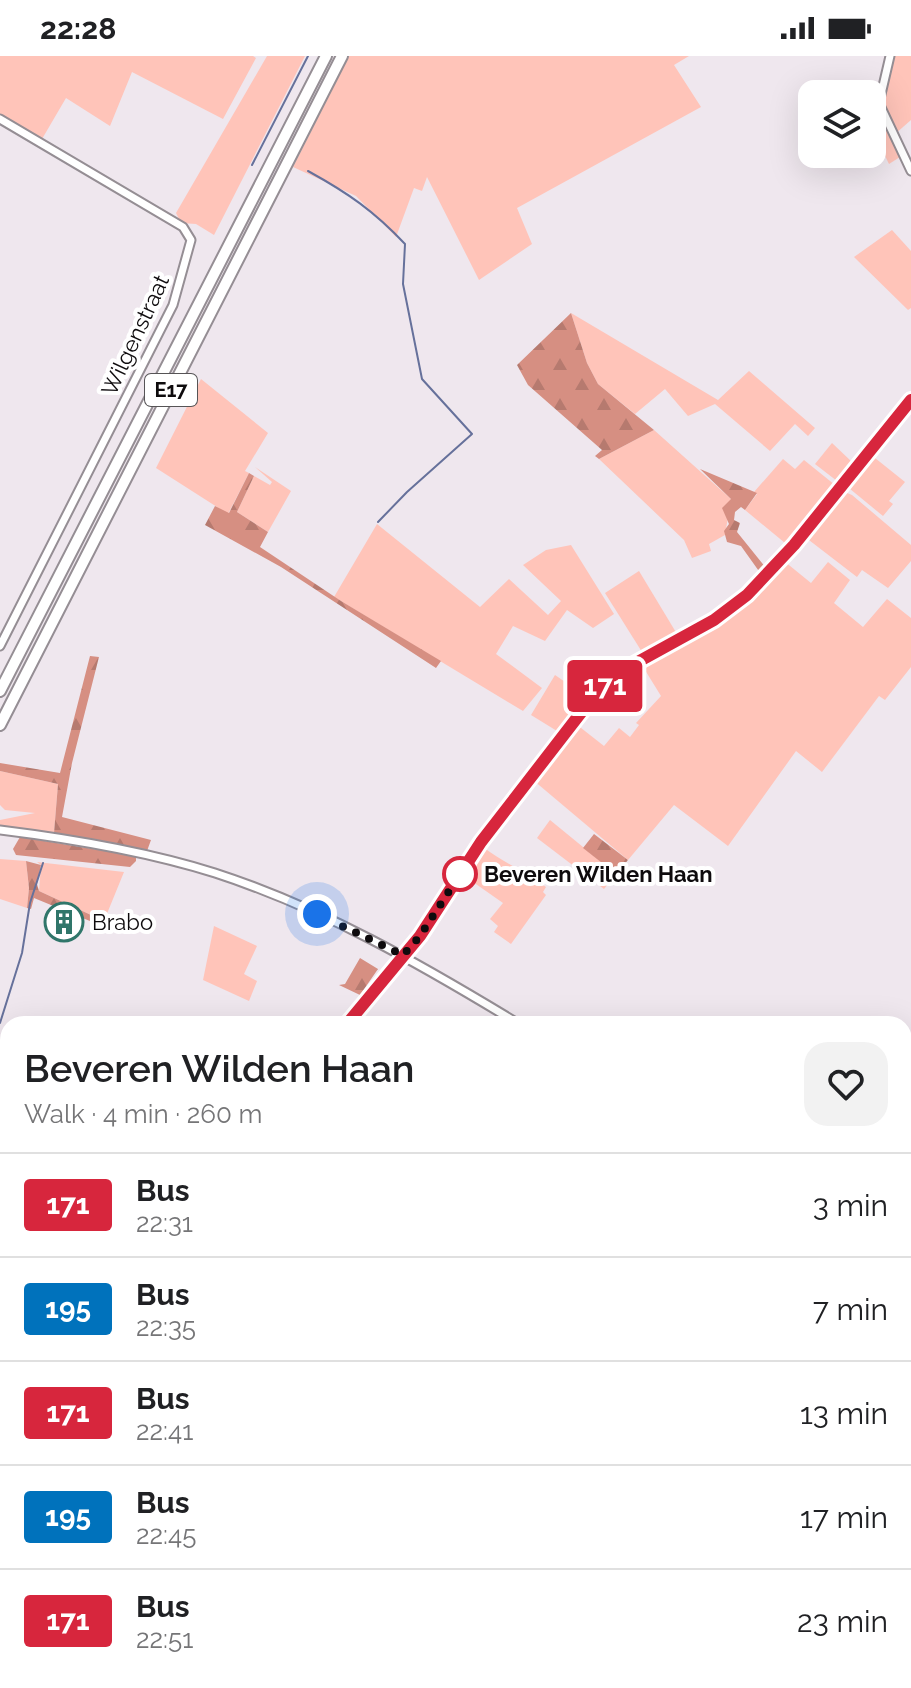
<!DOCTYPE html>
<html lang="en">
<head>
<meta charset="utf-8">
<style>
  :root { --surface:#fff; --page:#f2f2f2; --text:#202124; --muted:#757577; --line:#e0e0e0 }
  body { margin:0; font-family:Raleway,sans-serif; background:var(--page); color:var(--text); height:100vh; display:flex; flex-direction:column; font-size:30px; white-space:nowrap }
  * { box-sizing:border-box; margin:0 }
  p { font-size:26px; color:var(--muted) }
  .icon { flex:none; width:44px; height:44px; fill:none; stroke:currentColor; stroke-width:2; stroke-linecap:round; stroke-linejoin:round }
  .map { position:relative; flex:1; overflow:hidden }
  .panel { position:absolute; left:0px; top:960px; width:912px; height:672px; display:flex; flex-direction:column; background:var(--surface); border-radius:24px 24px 0 0; box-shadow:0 8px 32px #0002 }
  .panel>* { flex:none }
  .badge { padding:0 16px; border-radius:6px; font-size:28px; line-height:52px }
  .buttons { position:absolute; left:798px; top:24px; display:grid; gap:16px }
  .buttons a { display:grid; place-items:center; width:88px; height:88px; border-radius:16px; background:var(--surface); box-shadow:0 8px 32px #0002; font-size:40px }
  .you { position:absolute; width:40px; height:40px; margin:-20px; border:6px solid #fff; border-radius:50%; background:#1a73e8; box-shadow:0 0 0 12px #1a73e833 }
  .map>.badge { position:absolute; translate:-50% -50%; box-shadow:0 0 0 4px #fff }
  .round { display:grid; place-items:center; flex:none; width:84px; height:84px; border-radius:24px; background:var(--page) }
  .headline { display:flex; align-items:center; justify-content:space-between; height:136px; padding:0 24px }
  h1 { font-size:38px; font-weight:600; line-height:60px }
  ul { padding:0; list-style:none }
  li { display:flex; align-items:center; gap:24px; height:104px; padding:0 24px; border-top:2px solid var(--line) }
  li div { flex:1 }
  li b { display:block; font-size:30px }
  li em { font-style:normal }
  li .badge { min-width:88px; font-weight:700; text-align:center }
  .status { display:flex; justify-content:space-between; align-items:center; height:56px; padding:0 40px; background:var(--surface); direction:ltr }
  .status svg { height:22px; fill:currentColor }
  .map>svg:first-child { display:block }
  .green { fill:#ffc4b9 }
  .forest { fill:url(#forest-firs) }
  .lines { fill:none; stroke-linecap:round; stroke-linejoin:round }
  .stream { stroke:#66719b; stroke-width:2 }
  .minor-casing { stroke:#958e94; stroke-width:11 }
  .highway-casing { stroke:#958e94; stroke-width:14 }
  .minor { stroke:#fff; stroke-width:7 }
  .highway { stroke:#fff; stroke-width:10 }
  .line-casing { stroke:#fff; stroke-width:18 }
  .line { stroke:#d7263d; stroke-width:12 }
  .walk { stroke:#0e0b0d; stroke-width:8; stroke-dasharray:0 14.4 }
  .stop-dot { fill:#fff; stroke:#d7263d; stroke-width:4 }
  .labels { text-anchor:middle; stroke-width:8; stroke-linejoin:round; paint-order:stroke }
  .shield { fill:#fff; stroke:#565456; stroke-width:2 }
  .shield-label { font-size:20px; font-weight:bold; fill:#0e0b0d }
  .street-label { font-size:22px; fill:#0e0b0d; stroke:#fff }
  .stop-label { font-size:22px; font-weight:bold; fill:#0e0b0d; stroke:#fff; text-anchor:start }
  .poi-label { font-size:22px; fill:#0e0b0d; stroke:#fff; text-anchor:start }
</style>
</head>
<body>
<div class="status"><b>22:28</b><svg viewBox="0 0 49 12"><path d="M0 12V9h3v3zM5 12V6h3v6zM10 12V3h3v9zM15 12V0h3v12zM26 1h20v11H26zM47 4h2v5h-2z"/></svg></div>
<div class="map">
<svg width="911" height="1632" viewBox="0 0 911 1632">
  <defs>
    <pattern id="forest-firs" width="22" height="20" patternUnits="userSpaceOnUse" patternTransform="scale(2)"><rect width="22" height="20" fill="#d68f82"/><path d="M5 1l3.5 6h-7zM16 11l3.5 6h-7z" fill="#b67a6f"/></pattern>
  </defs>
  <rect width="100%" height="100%" fill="#efe7ee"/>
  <g class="green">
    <polygon points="0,0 253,0 256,2 223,63 132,16 110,70 66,42 42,83 0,61"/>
    <polygon points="267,0 305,0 214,179 196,168 181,167 176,157"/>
    <polygon points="349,0 689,0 674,9 701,51 517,152 532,188 479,224 427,121 422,135 414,132 396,181 356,140 293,111"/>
    <polygon points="893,0 911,0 911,64 895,78 883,48"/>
    <polygon points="876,46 900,101 889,108 872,73 872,48"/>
    <polygon points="892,174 911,195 911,252 908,254 854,201"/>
    <polygon points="571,257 718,344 749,315 815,372 808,380 795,368 770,395 715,348 688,360 665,333 635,358 598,328 587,307"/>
    <polygon points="201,323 268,377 245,415 249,417 228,458 156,412"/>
    <polygon points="654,374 731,443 725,479 709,488 711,495 692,502 684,484 599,403"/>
    <polygon points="832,387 852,406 837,425 815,408"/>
    <polygon points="870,398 905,426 889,445 893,448 883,460 844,428"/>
    <polygon points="783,403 795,413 804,404 835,429 789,486 785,487 745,454 757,438 754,436"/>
    <polygon points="255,411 291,435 268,476 237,456 254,420 270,429 272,426"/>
    <polygon points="840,434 852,439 911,489 911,505 888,532 862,514 857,521 805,481"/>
    <polygon points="377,468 480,551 509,523 548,559 561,545 523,509 546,494 571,489 614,558 593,572 567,554 545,585 513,570 496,598 542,632 523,655 334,541"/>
    <path d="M784 505 811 527 828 506 850 524 834 547 863 571 887 543 911 562V611L885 644 879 640 822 716 796 695 728 790 674 749 628 804 533 724 576 668 604 690 619 672 630 681 639 669 636 667 661 640 640 606C696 579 743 551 784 505Z"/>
    <polygon points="639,515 677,578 642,596 605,537"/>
    <polygon points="555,619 587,641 557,675 531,659"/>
    <polygon points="0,715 58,728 54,777 0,770 0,764 35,757 5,754 0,749"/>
    <polygon points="550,764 616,818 604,833 537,782"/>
    <path d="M483 791C507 809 524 814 546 831L543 836 546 839 511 888 494 876 498 870 490 863 503 847 463 819Z"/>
    <polygon points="0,803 26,805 29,832 27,852 0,843"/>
    <polygon points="37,806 124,816 104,865 39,835 41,809"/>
    <polygon points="214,870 257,890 244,918 257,925 249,945 203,924"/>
    <polygon points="546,1624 670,1624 681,1632 556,1632"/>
  </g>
  <g class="forest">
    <polygon points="571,257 587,307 598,328 654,374 599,403 595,400 602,394 528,329 517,309"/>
    <polygon points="700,413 757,437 745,454 741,451 735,456 734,464 740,467 737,476 766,512 761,518 741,490 727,486 724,475 729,468 722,452 731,443"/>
    <polygon points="249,417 254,420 237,456 268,476 260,491 341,545 441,605 436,612 281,511 205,469 215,450 229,457"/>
    <polygon points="90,600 99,601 72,707 62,761 151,784 147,795 54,777 58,728 0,715 0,707 60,717"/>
    <polygon points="594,778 628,804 616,818 583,792"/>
    <polygon points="20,781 136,800 136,805 130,811 16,799 13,793"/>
    <polygon points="26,805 41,809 37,828 39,835 104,865 102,870 34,842 31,853 27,852 29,832"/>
    <polygon points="360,902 378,913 360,939 339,929 345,928"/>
  </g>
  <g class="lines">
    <g class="stream">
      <polyline points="252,109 308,0"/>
      <path d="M308 115C348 137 374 155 405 188L403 228 422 323 472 378 407 436 378 466"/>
      <polyline points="0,967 22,897 30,847 43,807"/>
    </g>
    <g class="minor-casing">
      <g id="minor">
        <polyline points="890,0 879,47 911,115"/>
        <polyline points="0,63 183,171 191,184 173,249 0,590"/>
        <path d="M0 774C73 783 145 795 215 817 323 852 422 909 519 968"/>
        <polyline points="347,968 420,880 481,786 583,654 625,613 714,564 747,539 794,489 911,344"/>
        <polyline points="904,1218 911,1225"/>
        <polyline points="0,1479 8,1470"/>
        <polyline points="472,1632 481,1624"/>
      </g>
    </g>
    <g class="highway-casing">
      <g id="highway">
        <polyline points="0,635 326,0"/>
        <polyline points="0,669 342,0"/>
      </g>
    </g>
    <use href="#minor" class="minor"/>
    <use href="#highway" class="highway"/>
  </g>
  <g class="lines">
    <g class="line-casing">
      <polyline id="line" points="347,968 420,880 481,786 583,654 625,613 714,564 747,539 794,489 911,344"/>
    </g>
    <use href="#line" class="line"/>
    <polyline class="walk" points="317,858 403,899 420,880 466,809 460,818"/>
  </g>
  <defs>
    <g id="building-ring" transform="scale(2)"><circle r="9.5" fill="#fff" stroke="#30766a" stroke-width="1.5"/><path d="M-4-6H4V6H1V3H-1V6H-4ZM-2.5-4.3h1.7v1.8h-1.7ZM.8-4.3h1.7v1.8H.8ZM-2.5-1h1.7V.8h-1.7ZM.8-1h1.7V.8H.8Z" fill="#30766a"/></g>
  </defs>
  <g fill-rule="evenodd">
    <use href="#building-ring" x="64" y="866"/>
  </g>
  <circle class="stop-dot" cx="460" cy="818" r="16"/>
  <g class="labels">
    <rect class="shield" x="145" y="318" width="52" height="32" rx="6"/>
    <g class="shield-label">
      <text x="171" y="341">E17</text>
    </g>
    <g class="street-label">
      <text transform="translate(135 279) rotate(-65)" y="8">Wilgenstraat</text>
    </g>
    <g class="stop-label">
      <text x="484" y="826">Beveren Wilden Haan</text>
    </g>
    <g class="poi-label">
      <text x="92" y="874">Brabo</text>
    </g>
  </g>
</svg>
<div class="buttons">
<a><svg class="icon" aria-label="layers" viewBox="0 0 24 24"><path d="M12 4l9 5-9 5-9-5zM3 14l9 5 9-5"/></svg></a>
</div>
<div class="you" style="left:317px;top:858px"></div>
<b class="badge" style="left:605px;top:630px;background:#d7263d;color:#fff">171</b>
<section class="panel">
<div class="headline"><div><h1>Beveren Wilden Haan</h1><p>Walk · 4 min · 260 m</p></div><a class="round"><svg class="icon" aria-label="heart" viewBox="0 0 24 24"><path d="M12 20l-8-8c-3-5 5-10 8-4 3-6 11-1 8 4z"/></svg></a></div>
<ul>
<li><span class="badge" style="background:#d7263d;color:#fff">171</span><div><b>Bus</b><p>22:31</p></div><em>3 min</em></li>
<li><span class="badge" style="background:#0072bc;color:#fff">195</span><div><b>Bus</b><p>22:35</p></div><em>7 min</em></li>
<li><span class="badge" style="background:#d7263d;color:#fff">171</span><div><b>Bus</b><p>22:41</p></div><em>13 min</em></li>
<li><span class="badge" style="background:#0072bc;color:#fff">195</span><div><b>Bus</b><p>22:45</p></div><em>17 min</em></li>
<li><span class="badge" style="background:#d7263d;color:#fff">171</span><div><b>Bus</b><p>22:51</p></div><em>23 min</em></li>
</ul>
</section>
</div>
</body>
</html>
